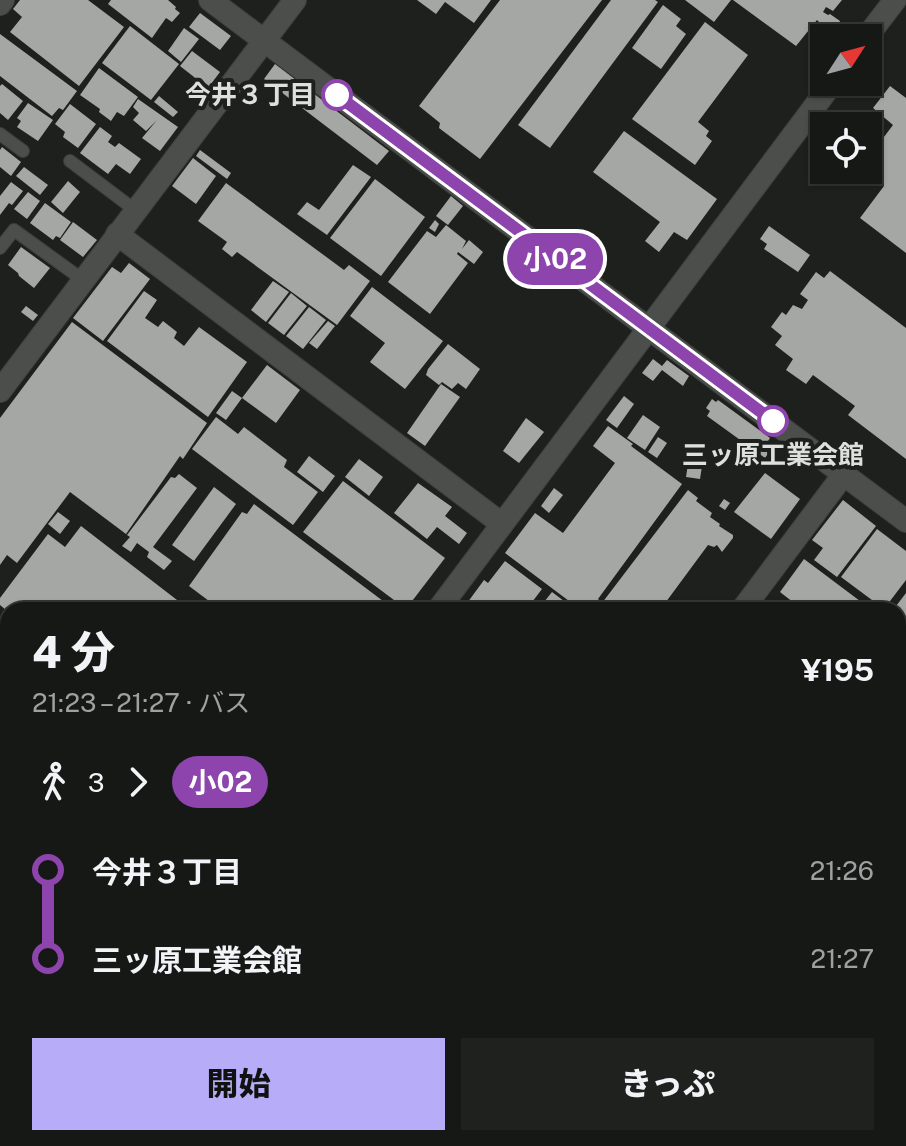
<!DOCTYPE html>
<html lang="ja">
<head>
<meta charset="utf-8">
<style>
  :root { --surface:#161816; --page:#1f211f; --text:#f1f3f6; --muted:#9ea0a1; --line:#353735; --accent:#b6acf8 }
  body { margin:0; font-family:"Public Sans","Noto Sans JP",sans-serif; background:var(--page); color:var(--text); height:100vh; display:flex; flex-direction:column; font-size:30px; white-space:nowrap }
  * { box-sizing:border-box; margin:0 }
  p { font-size:26px; color:var(--muted) }
  .icon { flex:none; width:44px; height:44px; fill:none; stroke:currentColor; stroke-width:2; stroke-linecap:round; stroke-linejoin:round }
  .map { position:relative; flex:1; overflow:hidden }
  .panel { position:absolute; left:0px; top:602px; width:906px; height:544px; display:flex; flex-direction:column; background:var(--surface); border-radius:24px 24px 0 0; box-shadow:0 2px 6px #0004,0 0 0 2px var(--line) }
  .panel>* { flex:none }
  .badge { padding:0 16px; border-radius:26px; font-size:28px; line-height:52px }
  .needle { width:52px; rotate:54deg }
  .tools { position:absolute; left:810px; top:24px; display:grid; gap:16px }
  .tools a { display:grid; place-items:center; width:72px; height:72px; border-radius:0px; background:var(--surface); box-shadow:0 2px 6px #0004,0 0 0 2px var(--line); font-size:40px }
  .map>.badge { position:absolute; translate:-50% -50%; box-shadow:0 0 0 4px #fff }
  .legs { display:flex; align-items:center; gap:12px; height:88px; padding:0 32px; font-size:26px }
  .legs p { margin-inline-start:auto }
  .overview { display:flex; align-items:center; justify-content:space-between; height:136px; padding:0 32px }
  h1 { font-size:44px; font-weight:800; line-height:60px }
  .action { display:flex; gap:16px; margin-top:auto; padding:16px 32px }
  .action a { flex:1; height:92px; border-radius:0px; background:var(--accent); color:#111; font-size:32px; font-weight:800; line-height:92px; text-align:center }
  .action a+a { background:var(--page); color:var(--text) }
  ul { padding:0 32px; list-style:none }
  li { display:flex; align-items:center; gap:28px; height:88px; font-size:30px }
  li i { display:grid; place-items:center; width:12px; height:100%; margin:0 10px; background:currentColor }
  li i::after { content:''; width:20px; height:20px; margin:-10px; border:6px solid; border-radius:50%; background:var(--surface) }
  li p { margin-inline-start:auto }
  li:first-child i { background:linear-gradient(#0000 50%,currentColor 0) }
  li:last-child i { background:linear-gradient(currentColor 50%,#0000 0) }
  .map>svg:first-child { display:block }
  .green { fill:#2a3926 }
  .building { fill:#a5a7a4 }
  .lines { fill:none; stroke-linecap:round; stroke-linejoin:round }
  .service-casing { stroke:#3c3d3b; stroke-width:14 }
  .minor-casing { stroke:#3c3d3b; stroke-width:24 }
  .tertiary-casing { stroke:#3c3d3b; stroke-width:24 }
  .motorway-casing { stroke:#3c3d3b; stroke-width:26 }
  .path { stroke:#878886; stroke-width:4; stroke-dasharray:8 4; stroke-linecap:butt }
  .service { stroke:#4c4e4b; stroke-width:12 }
  .minor { stroke:#4c4e4b; stroke-width:22 }
  .tertiary { stroke:#4c4e4b; stroke-width:22 }
  .motorway { stroke:#88b67c; stroke-width:24 }
  .line-1-casing { stroke:#fff; stroke-width:18 }
  .line-1 { stroke:#8e44ad; stroke-width:12 }
  .stop-1-dot { fill:#fff; stroke:#8e44ad; stroke-width:4 }
  .labels { text-anchor:middle; stroke-width:8; stroke-linejoin:round; paint-order:stroke }
  .stop-label { font-size:26px; font-weight:bold; fill:#dfe0de; stroke:#1d201d; text-anchor:end }
</style>
</head>
<body>
<div class="map">
<svg width="906" height="1146" viewBox="0 0 906 1146">
  <rect width="100%" height="100%" fill="#1d201d"/>
  <g class="green">
    <polygon points="0,774 8,780 8,899 0,891"/>
    <polygon points="0,953 8,959 8,1020 5,1024 0,1020"/>
    <polygon points="8,1081 8,1127 0,1138 0,1092"/>
  </g>
  <g class="building">
    <polygon points="20,0 88,0 124,27 79,86 10,32 22,17 13,9"/>
    <polygon points="111,0 168,0 176,7 175,9 180,13 172,22 166,18 152,38 108,4"/>
    <polygon points="417,0 491,0 474,23 445,2 436,14"/>
    <polygon points="500,0 602,0 480,159 439,128 440,123 419,106"/>
    <polygon points="611,0 655,0 658,2 550,148 518,125"/>
    <polygon points="685,0 731,0 714,22"/>
    <polygon points="733,0 842,0 833,11 826,7 823,12 828,15 830,14 840,21 839,24 845,29 841,35 834,31 831,34 821,27 821,24 817,20 796,46"/>
    <polygon points="663,5 681,19 676,26 686,34 661,69 632,48"/>
    <polygon points="200,13 231,36 220,50 189,27"/>
    <polygon points="705,22 748,55 698,122 709,131 706,136 712,141 695,165 632,119"/>
    <polygon points="130,26 179,64 151,100 102,63"/>
    <polygon points="184,28 199,39 181,62 168,51"/>
    <polygon points="0,34 77,91 63,110 59,108 52,116 0,76"/>
    <polygon points="192,51 220,72 208,88 180,66"/>
    <polygon points="275,64 389,151 377,165 264,79"/>
    <polygon points="99,68 138,97 124,116 117,112 111,121 99,112 100,109 80,95"/>
    <polygon points="2,84 23,101 8,120 0,113 0,86"/>
    <polygon points="890,86 906,98 906,253 860,218 884,186 872,177 874,173 868,168 868,158 893,125 873,108"/>
    <polygon points="159,96 178,112 173,117 154,102"/>
    <polygon points="138,99 178,127 160,151 142,138 157,120 146,131 133,120 139,113 133,107"/>
    <polygon points="28,103 53,120 38,141 17,127 21,121 17,118"/>
    <polygon points="70,104 96,124 78,148 63,137 65,132 55,124"/>
    <polygon points="100,127 112,136 108,142 115,147 119,143 141,159 130,174 116,164 108,174 80,153"/>
    <polygon points="624,131 717,199 687,240 674,232 659,252 645,241 660,222 593,172"/>
    <polygon points="2,147 21,162 11,176 0,167 0,150"/>
    <polygon points="200,150 231,173 227,179 196,156"/>
    <polygon points="193,158 216,176 196,204 172,186"/>
    <polygon points="353,165 371,177 327,235 297,214 307,202 319,210"/>
    <polygon points="24,167 48,185 40,195 16,176"/>
    <polygon points="375,179 425,217 381,276 330,238"/>
    <polygon points="68,181 80,192 63,213 51,202"/>
    <polygon points="11,182 23,191 12,205 9,203 0,215 0,196"/>
    <polygon points="226,183 344,270 349,265 370,281 337,325 237,252 232,257 222,249 227,242 198,221"/>
    <polygon points="28,192 40,201 27,219 14,209"/>
    <polygon points="451,196 463,206 448,225 436,216"/>
    <polygon points="45,203 71,222 60,238 56,236 53,240 30,223"/>
    <polygon points="435,220 439,224 435,232 429,228"/>
    <polygon points="73,222 97,240 83,257 60,240"/>
    <polygon points="446,225 466,241 462,249 469,240 483,252 474,264 458,252 457,254 468,263 430,314 388,282 427,231 436,237"/>
    <polygon points="769,226 810,255 798,272 764,249 767,244 760,239"/>
    <polygon points="21,247 50,268 34,288 19,276 18,273 8,265"/>
    <polygon points="129,263 150,279 103,341 73,318 112,267 121,273"/>
    <polygon points="830,271 906,328 906,459 848,415 855,406 813,375 806,384 786,370 793,359 775,345 782,336 771,327 782,312 786,315 793,305 802,309 808,300 800,294 816,272 824,278"/>
    <polygon points="273,281 289,292 266,322 251,310"/>
    <polygon points="372,287 443,341 405,389 370,362 385,343 350,316"/>
    <polygon points="144,291 157,300 145,318 158,327 163,321 177,332 174,338 184,346 199,327 247,362 208,417 107,341"/>
    <polygon points="291,293 307,306 284,335 268,323"/>
    <polygon points="26,306 38,315 33,321 21,312"/>
    <polygon points="309,307 326,320 303,349 286,336"/>
    <polygon points="328,321 335,326 317,349 309,343"/>
    <polygon points="72,322 207,423 183,459 180,456 126,534 70,492 17,563 7,555 0,565 0,418"/>
    <polygon points="448,344 480,369 466,389 458,383 452,389 442,382 439,385 426,375 428,369"/>
    <polygon points="653,359 662,366 667,360 689,376 683,386 662,370 653,381 642,373"/>
    <polygon points="267,365 300,390 276,423 242,398 226,420 216,413 232,391 242,398"/>
    <polygon points="441,384 460,397 425,446 407,433"/>
    <polygon points="624,396 634,404 617,428 606,420"/>
    <polygon points="712,399 716,402 718,400 770,438 768,441 774,445 765,458 707,416 710,411 706,408"/>
    <polygon points="643,415 660,427 645,450 627,438"/>
    <polygon points="216,417 238,434 244,427 287,460 284,467 318,492 293,525 192,449"/>
    <polygon points="526,418 544,432 519,463 503,451"/>
    <polygon points="608,426 633,444 631,446 682,484 598,599 602,603 688,490 698,498 696,501 712,513 710,517 720,524 719,526 733,535 733,538 722,552 717,545 714,547 708,545 660,610 606,610 595,602 589,610 581,610 505,553 535,513 563,533 615,463 593,446"/>
    <polygon points="658,437 667,443 657,458 648,452"/>
    <polygon points="309,456 335,476 323,492 297,472"/>
    <polygon points="359,459 383,477 369,496 345,477"/>
    <polygon points="688,464 702,466 700,479 686,477"/>
    <polygon points="765,473 800,499 771,539 734,512"/>
    <polygon points="179,474 197,488 153,547 172,561 164,570 147,557 149,552 137,543 131,552 122,546 130,537 127,535 171,477 175,478"/>
    <polygon points="343,481 445,558 406,609 303,532"/>
    <polygon points="418,483 452,507 445,516 467,533 459,544 437,527 427,539 394,513"/>
    <polygon points="214,487 236,504 194,561 172,545"/>
    <polygon points="554,488 563,495 549,513 541,506"/>
    <polygon points="724,499 730,503 725,510 719,506"/>
    <polygon points="843,500 876,526 837,577 814,560 823,548 812,540"/>
    <polygon points="254,504 395,610 221,610 189,586 242,512 247,514"/>
    <polygon points="58,512 70,521 60,534 48,524"/>
    <polygon points="81,526 190,610 6,610 0,605 0,598 48,534 65,547"/>
    <polygon points="877,529 906,551 906,580 884,609 841,577"/>
    <polygon points="804,559 872,610 803,610 780,592"/>
    <polygon points="505,561 542,589 526,610 462,610 484,580 488,583"/>
    <polygon points="552,592 576,610 534,610 540,602 544,602"/>
    <polygon points="906,593 906,651 898,661 898,610 893,610"/>
    <polygon points="906,698 906,754 898,765 898,709"/>
    <polygon points="898,847 906,852 906,898 898,892"/>
    <polygon points="898,900 906,906 906,960 898,972"/>
    <polygon points="0,1020 5,1024 8,1020 8,1081 0,1092"/>
    <polygon points="906,1071 906,1146 900,1146 889,1138 898,1138 898,1076 901,1078"/>
    <polygon points="199,1138 208,1138 202,1146 193,1146"/>
    <polygon points="244,1138 258,1138 251,1146 247,1144 249,1142"/>
    <polygon points="265,1138 277,1138 271,1146 259,1146"/>
    <polygon points="530,1138 646,1138 657,1146 541,1146"/>
    <polygon points="798,1138 868,1138 862,1146 809,1146"/>
  </g>
  <g class="lines">
    <g class="service-casing">
      <g id="service">
        <polyline points="0,134 23,151"/>
        <polyline points="70,161 135,210"/>
        <polyline points="0,248 14,230 83,280"/>
        <polyline points="0,940 8,946"/>
      </g>
    </g>
    <g class="minor-casing">
      <g id="minor">
        <polyline points="210,0 906,521"/>
        <polyline points="0,4 3,0"/>
        <polyline points="117,234 502,524"/>
        <polyline points="0,391 295,0"/>
        <polyline points="742,610 844,474"/>
        <polyline points="0,752 8,758"/>
        <polyline points="898,797 906,786"/>
        <polyline points="898,990 906,996"/>
        <polyline points="517,1138 528,1146"/>
        <polyline points="67,1146 73,1138"/>
        <polyline points="340,1146 346,1138"/>
      </g>
    </g>
    <g class="tertiary-casing">
      <g id="tertiary">
        <polyline points="866,38 895,0"/>
        <polyline points="438,610 833,82"/>
        <polyline points="0,636 8,642"/>
        <polyline points="670,1138 681,1146"/>
      </g>
    </g>
    <g class="motorway-casing">
      <g id="motorway">
        <polyline points="0,678 8,684"/>
        <polyline points="0,717 8,723"/>
        <polyline points="562,1138 573,1146"/>
        <polyline points="614,1138 625,1146"/>
      </g>
    </g>
    <polyline class="path" points="0,903 8,911"/>
    <use href="#service" class="service"/>
    <use href="#minor" class="minor"/>
    <use href="#tertiary" class="tertiary"/>
    <use href="#motorway" class="motorway"/>
  </g>
  <g class="lines">
    <g class="line-1-casing">
      <polyline id="line-1" points="337,95 773,421"/>
    </g>
    <use href="#line-1" class="line-1"/>
  </g>
  <g class="stop-1-dot">
    <circle cx="337" cy="95" r="14"/>
    <circle cx="773" cy="421" r="14"/>
  </g>
  <g class="labels">
    <g class="stop-label">
      <text x="315" y="104">今井３丁目</text>
      <text x="773" y="464" text-anchor="middle">三ッ原工業会館</text>
    </g>
  </g>
</svg>
<div class="tools">
<a><svg class="needle" viewBox="-14 -14 28 28"><path d="M0-13l5 13h-10z" fill="#e53935"/><path d="M0 13l5-13h-10z" fill="#9ea0a1"/></svg></a>
<a><svg class="icon" aria-label="locate" viewBox="0 0 24 24"><circle cx="12" cy="12" r="6"/><path d="M12 2v4M12 18v4M2 12h4M18 12h4"/></svg></a>
</div>
<b class="badge" style="left:555px;top:259px;background:#8e44ad;color:#fff">小02</b>
<section class="panel">
<div class="overview"><div><h1>4 分</h1><p>21:23 – 21:27 · バス</p></div><b>¥195</b></div>
<div class="legs"><svg class="icon" aria-label="walk" viewBox="0 0 24 24"><circle cx="13" cy="4" r="2"/><path d="M13 8l-2 6 4 7M11 14l-3 7M7 12l3-4h3l4 4"/></svg>3<svg class="icon" aria-label="forward" viewBox="0 0 24 24"><path d="M9 5l7 7-7 7"/></svg><b class="badge" style="background:#8e44ad;color:#fff">小02</b></div>
<ul>
<li><i style="color:#8e44ad"></i><b>今井３丁目</b><p>21:26</p></li>
<li><i style="color:#8e44ad"></i><b>三ッ原工業会館</b><p>21:27</p></li>
</ul>
<div class="action"><a>開始</a><a>きっぷ</a></div>
</section>
</div>
</body>
</html>
